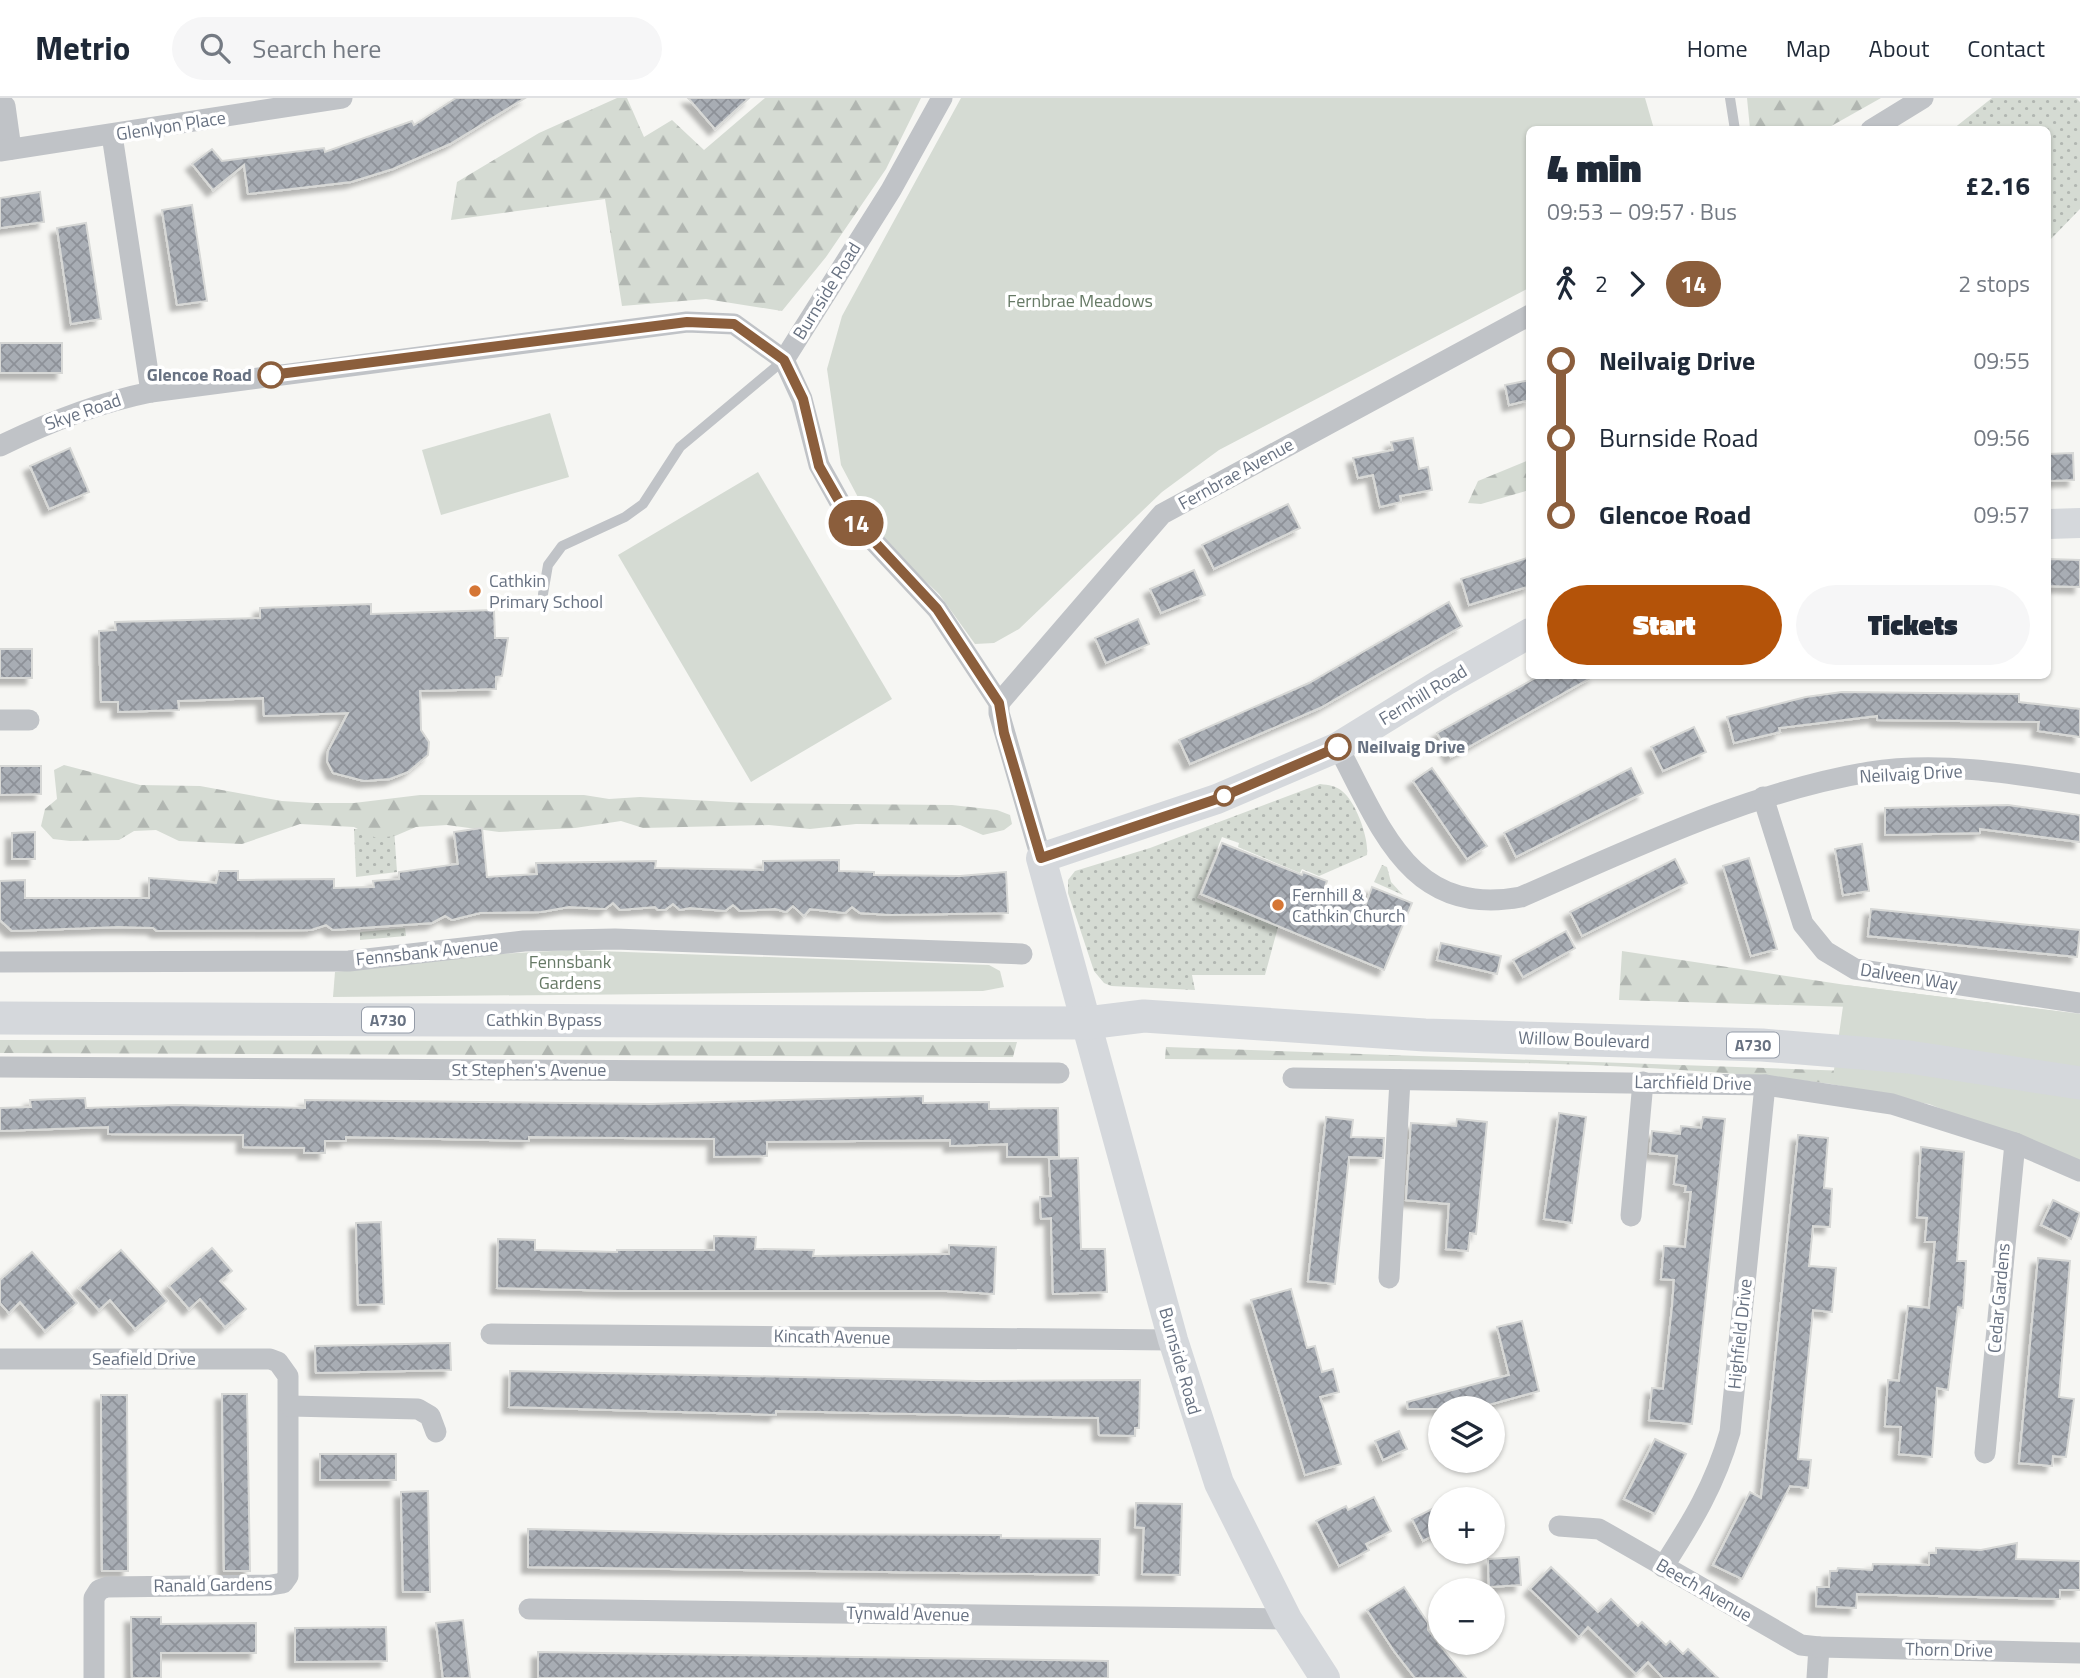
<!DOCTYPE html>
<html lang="en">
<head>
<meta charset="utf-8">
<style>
  :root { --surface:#fff; --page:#f6f6f7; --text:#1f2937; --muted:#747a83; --line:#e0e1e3; --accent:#b45309 }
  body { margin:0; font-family:"Titillium Web",sans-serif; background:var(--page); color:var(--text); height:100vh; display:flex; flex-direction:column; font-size:26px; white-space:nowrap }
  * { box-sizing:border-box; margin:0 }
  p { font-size:23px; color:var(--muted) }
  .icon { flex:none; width:38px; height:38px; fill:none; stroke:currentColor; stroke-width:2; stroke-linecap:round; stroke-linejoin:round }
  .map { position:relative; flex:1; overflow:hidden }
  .side { position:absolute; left:1526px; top:28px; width:525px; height:553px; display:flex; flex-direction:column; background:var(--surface); border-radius:10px; box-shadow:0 2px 5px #0004 }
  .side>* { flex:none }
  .badge { padding:0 14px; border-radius:23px; font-size:24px; line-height:46px }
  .tools { position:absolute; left:1428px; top:1298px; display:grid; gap:14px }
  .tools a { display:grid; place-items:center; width:77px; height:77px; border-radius:50%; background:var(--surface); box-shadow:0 2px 5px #0004; font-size:35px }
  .map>.badge { position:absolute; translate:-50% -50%; box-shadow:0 0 0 4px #fff }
  .legs { display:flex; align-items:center; gap:10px; height:77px; padding:0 21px; font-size:23px }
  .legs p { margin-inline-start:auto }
  .overview { display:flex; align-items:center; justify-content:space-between; height:119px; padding:0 21px }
  h1 { font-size:38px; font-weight:800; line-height:52px }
  .cta { display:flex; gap:14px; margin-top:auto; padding:14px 21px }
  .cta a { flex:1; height:80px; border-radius:42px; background:var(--accent); color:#fff; font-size:28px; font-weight:800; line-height:80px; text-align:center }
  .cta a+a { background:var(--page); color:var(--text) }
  ul { padding:0 21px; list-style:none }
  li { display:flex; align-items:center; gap:24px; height:77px; font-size:26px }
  li i { display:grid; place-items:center; width:10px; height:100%; margin:0 9px; background:currentColor }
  li i::after { content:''; width:18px; height:18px; margin:-9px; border:5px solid; border-radius:50%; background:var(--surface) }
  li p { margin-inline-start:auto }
  li:first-child i { background:linear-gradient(#0000 50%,currentColor 0) }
  li:last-child i { background:linear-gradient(currentColor 50%,#0000 0) }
  header { display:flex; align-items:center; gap:42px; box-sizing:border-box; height:98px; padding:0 35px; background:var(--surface); border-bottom:2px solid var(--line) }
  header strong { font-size:33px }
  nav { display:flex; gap:38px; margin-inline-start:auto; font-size:24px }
  .search { width:490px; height:63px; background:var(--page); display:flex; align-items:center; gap:18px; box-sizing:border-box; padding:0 24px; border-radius:38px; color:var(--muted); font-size:26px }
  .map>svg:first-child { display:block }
  .grass { fill:url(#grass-dots) }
  .forest { fill:url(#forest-firs) }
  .park { fill:#d5dbd3 }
  .building { fill:url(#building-cross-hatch); stroke:#d7d8d6; stroke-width:2; filter:url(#shadow) }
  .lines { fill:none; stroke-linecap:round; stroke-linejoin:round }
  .lane { stroke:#c0c3c7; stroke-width:10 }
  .street { stroke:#c0c3c7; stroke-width:21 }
  .secondary { stroke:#d5d8dc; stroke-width:30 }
  .primary { stroke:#d5d8dc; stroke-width:33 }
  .line-1-casing { stroke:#fff; stroke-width:16 }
  .line-1 { stroke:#8b5e3c; stroke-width:10 }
  .stop-1-dot { fill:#fff; stroke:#8b5e3c; stroke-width:3.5 }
  .poi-dot { fill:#d57635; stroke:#fff; stroke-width:2.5 }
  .labels { text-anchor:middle; stroke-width:7; stroke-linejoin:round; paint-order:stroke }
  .shield { fill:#fff; stroke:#959ca8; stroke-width:2 }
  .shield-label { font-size:16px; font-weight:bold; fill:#687282 }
  .street-label { font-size:18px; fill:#687282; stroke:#fff }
  .park-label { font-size:18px; fill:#677a66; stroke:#fff }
  .stop-label { font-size:18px; font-weight:bold; fill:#687282; stroke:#fff; text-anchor:end }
  .poi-label { font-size:18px; fill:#687282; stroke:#fff; text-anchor:start }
</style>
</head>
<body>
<header>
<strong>Metrio</strong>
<div class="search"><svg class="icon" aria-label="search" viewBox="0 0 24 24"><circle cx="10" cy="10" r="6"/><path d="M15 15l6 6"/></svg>Search here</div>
<nav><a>Home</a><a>Map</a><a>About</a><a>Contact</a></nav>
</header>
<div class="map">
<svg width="2080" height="1580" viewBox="0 0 2080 1580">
  <defs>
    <pattern id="grass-dots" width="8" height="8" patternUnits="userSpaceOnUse" patternTransform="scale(1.75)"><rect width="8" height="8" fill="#d5dbd3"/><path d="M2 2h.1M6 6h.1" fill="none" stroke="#b1b6b1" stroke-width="1.8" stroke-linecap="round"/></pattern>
    <pattern id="forest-firs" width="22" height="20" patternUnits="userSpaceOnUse" patternTransform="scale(1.75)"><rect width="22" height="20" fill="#d5dbd3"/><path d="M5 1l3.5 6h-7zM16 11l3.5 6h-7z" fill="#b1b6b1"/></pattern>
    <pattern id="building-cross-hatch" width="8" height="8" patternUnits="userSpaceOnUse" patternTransform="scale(1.75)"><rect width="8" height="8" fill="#a8adb4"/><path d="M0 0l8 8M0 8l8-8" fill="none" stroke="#8d9198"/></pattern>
    <filter id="shadow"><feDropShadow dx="-6" dy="6" stdDeviation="2" flood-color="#0004"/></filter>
  </defs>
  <rect width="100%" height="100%" fill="#f6f6f3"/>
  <g class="grass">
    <polygon points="1992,0 2076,0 2080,4 2080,111 2048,144 2048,32 1953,31"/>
    <path d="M1320 686C1329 687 1336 688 1342 693 1356 704 1369 740 1367 757L1319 778 1302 771 1300 775 1238 749 1239 745 1222 739 1197 800 1214 807 1216 804 1278 829 1265 877H1192L1195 892 1111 888 1104 885 1094 873 1068 795V782L1075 773 1150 750Z"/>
    <polygon points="394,730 397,774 356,779 354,731"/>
    <polygon points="1382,767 1387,769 1391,784 1403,797 1374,784"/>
    <polygon points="405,830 406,838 360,842 360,834"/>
  </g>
  <g class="forest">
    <polygon points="617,0 627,0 644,39 672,22 704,52 765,0 921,0 886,71 826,159 782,213 706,201 622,208 605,101 451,122 457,84 539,35"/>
    <polygon points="1747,0 1881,0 1826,31 1750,31"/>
    <polygon points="1529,362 1529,392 1481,406 1468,405 1478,383"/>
    <polygon points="64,667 140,687 200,688 282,703 313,705 354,705 420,697 584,697 609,701 640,699 746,705 952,707 997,712 1010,717 1012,726 1004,732 983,737 960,727 856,726 810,731 769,727 643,730 621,723 575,730 499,734 447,727 416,729 395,738 376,740 354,729 300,726 242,746 179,743 156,732 134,733 119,742 70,743 53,741 41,728 45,711 57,701 54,672"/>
    <polygon points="1622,853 1846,887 2080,916 1619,902"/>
    <polygon points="0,942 1017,944 1013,959 0,955"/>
    <path d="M1166 949 1849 973 1929 1006C1897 1000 1864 990 1831 986 1615 959 1384 964 1165 961Z"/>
  </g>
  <g class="park">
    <polygon points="961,0 1645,0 1654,31 1530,32 1529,190 1219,352 1162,394 1019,531 994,545 975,546 939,496 879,439 841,367 827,271 842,218"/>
    <polygon points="550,315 569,379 441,417 422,352"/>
    <polygon points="758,374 892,601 751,684 618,457"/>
    <polygon points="570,852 989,867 1000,873 1004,889 983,893 333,899 335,874 498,856"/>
    <polygon points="1846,887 2080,916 2080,1066 1929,1006 1832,986"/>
  </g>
  <g class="building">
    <polygon points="456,0 525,0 450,46 393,71 351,84 248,96 244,67 213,92 192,66 212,51 222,63 324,50 325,54 412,23 414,27"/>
    <polygon points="688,0 749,0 715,31"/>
    <polygon points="40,94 44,124 0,130 0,100"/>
    <polygon points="192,107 207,203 177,207 162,112"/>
    <polygon points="86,125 101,221 71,226 57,130"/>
    <rect x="0" y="245" width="62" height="30"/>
    <polygon points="1530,282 1530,302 1509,307 1505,287"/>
    <polygon points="1413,340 1419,371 1428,369 1432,392 1400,398 1401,404 1380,409 1373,377 1358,380 1353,360 1393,352 1391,344"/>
    <polygon points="70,350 89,394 49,411 30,368"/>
    <polygon points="2073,355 2074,382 2048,383 2048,356"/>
    <polygon points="1288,406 1300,430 1214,471 1202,447"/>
    <polygon points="1530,459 1530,488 1469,507 1461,481"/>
    <polygon points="2048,461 2080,462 2080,489 2048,488"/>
    <polygon points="1194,472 1205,497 1161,515 1150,491"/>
    <polygon points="1449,504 1462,528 1320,610 1190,666 1179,642 1309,585"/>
    <polygon points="371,506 371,516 494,512 495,540 508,540 502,578 496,579 496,591 420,593 421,632 429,644 428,657 408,674 390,681 364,683 333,675 327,663 328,653 348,615 264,618 263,600 178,603 179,612 118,614 118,604 101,604 99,533 116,532 115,524 260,520 260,510"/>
    <polygon points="1138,521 1149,546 1106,565 1095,540"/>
    <rect x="0" y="551" width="32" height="29"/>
    <polygon points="1539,578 1594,578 1451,659 1437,635"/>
    <polygon points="1842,594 2019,596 2019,604 2080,611 2080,639 2038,633 2039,624 1877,622 1877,618 1779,630 1780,634 1734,645 1727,619 1806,599"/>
    <polygon points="1694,629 1706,654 1663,673 1651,649"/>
    <polygon points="0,668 41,668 41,696 0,697"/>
    <polygon points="1432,670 1487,748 1467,761 1413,683"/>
    <polygon points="1631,670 1643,695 1516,759 1504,735"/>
    <polygon points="2008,707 2080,717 2080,744 1980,731 1980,735 1885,737 1885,710"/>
    <polygon points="482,730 487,779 537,776 536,765 656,763 655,770 763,772 763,763 839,762 839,773 874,774 874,777 960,778 1006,774 1008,815 891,817 860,815 852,809 845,815 810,811 804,818 793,808 786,814 775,811 740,813 733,807 725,813 690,810 680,812 673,806 665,812 658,812 655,809 620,812 613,805 605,811 569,809 541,814 480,815 452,822 445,818 432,825 333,832 326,827 311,832 157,833 153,830 118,829 12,833 0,822 0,783 25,782 25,800 149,800 149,780 216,785 219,773 238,773 238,782 334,781 334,790 374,789 373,783 399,781 399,774 458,766 454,734"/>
    <polygon points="35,734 35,761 12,761 12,735"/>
    <polygon points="1222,745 1302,777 1303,774 1327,783 1325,789 1366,806 1372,789 1412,805 1384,872 1201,796"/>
    <polygon points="1862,746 1869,793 1843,797 1835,751"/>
    <polygon points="1749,760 1777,851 1751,858 1723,768"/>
    <polygon points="1675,761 1687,785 1582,838 1570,814"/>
    <polygon points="1871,811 2080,832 2077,859 1868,838"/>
    <polygon points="1566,833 1575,850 1523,879 1513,862"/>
    <polygon points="1441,845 1501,858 1497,876 1437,862"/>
    <polygon points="923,998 923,1005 989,1004 989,1011 1058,1010 1059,1059 1007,1059 1007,1046 950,1048 950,1042 767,1044 767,1058 714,1059 714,1041 529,1039 529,1043 346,1039 346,1043 325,1043 325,1055 304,1055 304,1050 243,1049 243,1037 108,1036 108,1029 0,1033 0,1010 31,1009 30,1002 85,1000 86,1010 177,1007 305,1010 305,1002 651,1006"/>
    <polygon points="1559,1015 1586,1019 1572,1125 1544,1121"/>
    <polygon points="1326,1019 1353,1022 1351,1039 1384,1040 1383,1060 1349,1059 1335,1186 1308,1183"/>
    <polygon points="1703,1019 1725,1021 1692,1326 1649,1322 1652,1290 1663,1291 1672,1209 1674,1182 1661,1181 1664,1148 1685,1149 1691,1094 1685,1094 1686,1088 1674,1086 1677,1058 1650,1055 1652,1033 1680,1036 1681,1028 1701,1030"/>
    <polygon points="1457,1021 1487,1024 1476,1136 1470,1135 1468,1153 1446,1151 1449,1106 1406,1102 1411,1025 1456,1028"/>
    <polygon points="1798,1037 1828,1040 1824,1090 1832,1091 1830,1129 1813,1128 1809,1168 1836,1170 1832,1214 1813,1212 1798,1361 1811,1362 1808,1390 1790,1388 1742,1481 1713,1467 1750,1394 1761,1400"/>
    <polygon points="1921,1049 1964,1054 1957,1163 1966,1163 1965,1182 1963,1210 1958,1209 1948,1292 1937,1290 1932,1359 1899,1356 1901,1329 1885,1328 1888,1282 1899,1283 1908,1208 1929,1210 1935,1144 1925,1144 1927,1120 1917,1119"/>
    <polygon points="1078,1060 1081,1151 1105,1151 1107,1194 1053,1196 1051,1120 1041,1121 1040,1099 1051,1098 1049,1061"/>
    <polygon points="2053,1102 2080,1115 2071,1141 2041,1127"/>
    <polygon points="381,1124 384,1206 358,1207 356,1125"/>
    <polygon points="714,1138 756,1139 755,1151 814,1152 813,1158 949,1156 949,1147 996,1149 994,1196 947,1193 624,1193 497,1190 498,1141 535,1142 535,1152 617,1154 617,1152 714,1152"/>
    <polygon points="212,1150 232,1173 220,1183 246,1211 225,1229 200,1201 189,1211 169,1188"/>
    <polygon points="121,1152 167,1203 135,1231 110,1202 99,1212 79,1190"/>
    <polygon points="32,1154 77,1205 45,1233 20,1204 9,1215 0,1205 0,1182"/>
    <polygon points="2038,1160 2070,1163 2059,1299 2074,1301 2066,1359 2053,1358 2052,1368 2019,1365"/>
    <polygon points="1291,1191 1307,1250 1315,1248 1322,1274 1333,1271 1339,1294 1320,1299 1341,1366 1305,1377 1251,1202"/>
    <polygon points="1522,1223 1539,1293 1474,1311 1408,1311 1407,1304 1509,1277 1497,1229"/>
    <polygon points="450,1245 451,1272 316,1275 315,1248"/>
    <polygon points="510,1273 977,1283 1140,1282 1139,1330 1135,1330 1135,1338 1099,1337 1098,1320 776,1313 776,1317 750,1316 509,1309"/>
    <polygon points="222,1296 247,1296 250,1473 224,1473"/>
    <polygon points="101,1297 127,1297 128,1473 102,1473"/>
    <polygon points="1399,1333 1407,1351 1383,1362 1375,1343"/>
    <polygon points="1655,1341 1686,1356 1655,1416 1624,1401"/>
    <rect x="320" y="1356" width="76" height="26"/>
    <polygon points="428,1393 430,1494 403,1494 401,1394"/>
    <polygon points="1374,1399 1391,1433 1366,1446 1369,1452 1339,1468 1316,1423 1346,1408 1348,1412"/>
    <polygon points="1136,1405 1182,1406 1180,1477 1142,1476 1144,1430 1135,1429"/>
    <polygon points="1434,1410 1440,1423 1440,1434 1423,1443 1412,1421"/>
    <polygon points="528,1431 729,1436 1001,1437 1001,1440 1100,1441 1099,1477 528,1469"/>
    <polygon points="2017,1445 2016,1461 2080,1463 2080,1492 2060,1492 2060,1501 1857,1496 1856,1510 1816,1508 1817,1489 1829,1489 1830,1473 1837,1473 1838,1470 1872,1472 1873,1466 1929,1467 1929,1455 1936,1455 1936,1450 1981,1452"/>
    <polygon points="1519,1459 1521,1487 1489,1489 1488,1461"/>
    <polygon points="1551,1469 1598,1514 1611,1501 1638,1528 1642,1524 1666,1547 1670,1543 1683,1556 1688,1551 1718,1580 1663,1580 1648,1564 1636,1576 1588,1529 1579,1539 1530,1491"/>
    <polygon points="1404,1489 1428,1525 1428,1532 1466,1580 1415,1580 1394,1553 1367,1512"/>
    <polygon points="131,1519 161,1519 161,1526 256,1525 256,1555 161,1555 161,1580 132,1580"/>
    <polygon points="463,1522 470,1580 443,1580 436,1525"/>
    <polygon points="386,1529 387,1563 295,1564 295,1530"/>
    <polygon points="538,1554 1108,1563 1108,1580 538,1580"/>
  </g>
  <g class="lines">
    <g class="lane">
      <polyline points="1730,0 1735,32"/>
      <polyline points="543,496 548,467 562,448 625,419 643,406 680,349 784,262"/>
    </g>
    <g class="street">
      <polyline points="5,8 11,51"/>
      <polyline points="1871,32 1923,0"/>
      <polyline points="112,37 151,294"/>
      <polyline points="0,53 342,0"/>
      <polyline points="784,262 891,92 942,0"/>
      <path d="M0 348C49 324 97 305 151 294L687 224 734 226 784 262 802 301 819 367 843 410 937 511 999 605V615L1041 760"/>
      <polyline points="999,605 1162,416 1530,217"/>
      <polyline points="0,622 29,622"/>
      <path d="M1338 649C1381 729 1410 820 1521 799 1634 750 1746 695 1869 674 1938 663 2011 675 2080 686"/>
      <polyline points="1763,699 1803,826 1825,853 1855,871 2080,905"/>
      <polyline points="0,864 349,863 524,843 615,841 1022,856"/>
      <polyline points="0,969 1059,975"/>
      <polyline points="1293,980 1765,987 1892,1006 2015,1045 2080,1073"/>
      <polyline points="1631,1118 1643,984"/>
      <polyline points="1389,1180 1400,982"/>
      <polyline points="491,1236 1173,1242"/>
      <polyline points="0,1261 270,1261 278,1264 288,1278 288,1478 283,1485 271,1487 107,1489 99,1492 94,1500 94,1580"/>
      <polyline points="290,1308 418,1311 430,1318 436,1334"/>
      <polyline points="1985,1355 2015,1045"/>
      <polyline points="1559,1428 1599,1431 1801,1547 1819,1549 1817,1580"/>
      <path d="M1663 1469C1692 1424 1715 1387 1730 1334L1765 987"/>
      <polyline points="529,1511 1287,1521"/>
      <polyline points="1819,1549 2080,1555"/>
    </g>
    <g class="secondary">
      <polyline points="2048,426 2080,425"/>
      <polyline points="1325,1580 1287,1521 1219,1385 1173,1242 1041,760 1217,701 1338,649 1445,583 1530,535"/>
    </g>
    <polyline class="primary" points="0,920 1087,925 1144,918 1425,937 1762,947 1909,959 2080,985"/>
  </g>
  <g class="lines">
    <g class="line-1-casing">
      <polyline id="line-1" points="271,277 687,224 734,226 784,262 803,301 819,368 843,410 937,511 999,605 1004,635 1041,760 1217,701 1338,649"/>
    </g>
    <use href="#line-1" class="line-1"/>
  </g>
  <g class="stop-1-dot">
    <circle cx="271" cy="277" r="12"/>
    <circle cx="1338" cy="649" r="12"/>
    <circle cx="1224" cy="698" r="9"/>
  </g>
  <g class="poi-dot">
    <circle cx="475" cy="493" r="7"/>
    <circle cx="1278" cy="807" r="7"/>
  </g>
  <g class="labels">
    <g class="shield">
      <rect x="362" y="909.5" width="52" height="25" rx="5"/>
      <rect x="1727" y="934.5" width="52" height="25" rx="5"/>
    </g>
    <g class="shield-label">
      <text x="388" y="928">A730</text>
      <text x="1753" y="953">A730</text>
    </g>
    <g class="street-label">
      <text transform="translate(171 28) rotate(-9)" y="6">Glenlyon Place</text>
      <text transform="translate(827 193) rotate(-58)" y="6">Burnside Road</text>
      <text transform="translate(83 314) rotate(-19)" y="6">Skye Road</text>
      <text transform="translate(1236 376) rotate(-29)" y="6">Fernbrae Avenue</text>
      <text transform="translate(1423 597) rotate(-31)" y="6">Fernhill Road</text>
      <text transform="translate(1911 676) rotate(-3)" y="6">Neilvaig Drive</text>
      <text transform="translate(427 854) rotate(-6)" y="6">Fennsbank Avenue</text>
      <text transform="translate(1909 879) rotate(9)" y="6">Dalveen Way</text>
      <text x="544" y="928">Cathkin Bypass</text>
      <text transform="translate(1584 942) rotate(2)" y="6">Willow Boulevard</text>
      <text x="529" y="978">St Stephen's Avenue</text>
      <text transform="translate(1693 985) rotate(1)" y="6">Larchfield Drive</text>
      <text transform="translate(1999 1200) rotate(-85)" y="6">Cedar Gardens</text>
      <text transform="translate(1740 1236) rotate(-84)" y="6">Highfield Drive</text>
      <text transform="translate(832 1239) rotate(1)" y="6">Kincath Avenue</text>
      <text x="144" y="1267">Seafield Drive</text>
      <text transform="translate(1180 1263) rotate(74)" y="6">Burnside Road</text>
      <text transform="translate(213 1487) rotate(-1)" y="6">Ranald Gardens</text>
      <text transform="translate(1704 1492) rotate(30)" y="6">Beech Avenue</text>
      <text transform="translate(908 1516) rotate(1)" y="6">Tynwald Avenue</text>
      <text transform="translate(1949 1552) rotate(1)" y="6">Thorn Drive</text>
    </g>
    <g class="park-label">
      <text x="1080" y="209">Fernbrae Meadows</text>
      <text x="570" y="870">Fennsbank<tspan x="570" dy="21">Gardens</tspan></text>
    </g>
    <g class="stop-label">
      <text x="252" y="283">Glencoe Road</text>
      <text x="1357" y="655" text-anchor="start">Neilvaig Drive</text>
    </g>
    <g class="poi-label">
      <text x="489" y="489">Cathkin<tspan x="489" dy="21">Primary School</tspan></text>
      <text x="1292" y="803">Fernhill &amp;<tspan x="1292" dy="21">Cathkin Church</tspan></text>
    </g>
  </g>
</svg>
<div class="tools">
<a><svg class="icon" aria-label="layers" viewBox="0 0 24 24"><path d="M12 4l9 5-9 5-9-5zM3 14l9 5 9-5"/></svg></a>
<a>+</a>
<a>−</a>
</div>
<b class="badge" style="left:856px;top:425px;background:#8b5e3c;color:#fff">14</b>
<section class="side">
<div class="overview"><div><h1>4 min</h1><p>09:53 – 09:57 · Bus</p></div><b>£2.16</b></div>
<div class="legs"><svg class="icon" aria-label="walk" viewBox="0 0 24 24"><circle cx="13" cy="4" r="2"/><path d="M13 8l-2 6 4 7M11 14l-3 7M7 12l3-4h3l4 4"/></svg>2<svg class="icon" aria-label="forward" viewBox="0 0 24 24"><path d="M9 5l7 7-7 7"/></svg><b class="badge" style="background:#8b5e3c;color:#fff">14</b><p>2 stops</p></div>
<ul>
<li><i style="color:#8b5e3c"></i><b>Neilvaig Drive</b><p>09:55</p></li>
<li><i style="color:#8b5e3c"></i><span>Burnside Road</span><p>09:56</p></li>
<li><i style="color:#8b5e3c"></i><b>Glencoe Road</b><p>09:57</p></li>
</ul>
<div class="cta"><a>Start</a><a>Tickets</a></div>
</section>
</div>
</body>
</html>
